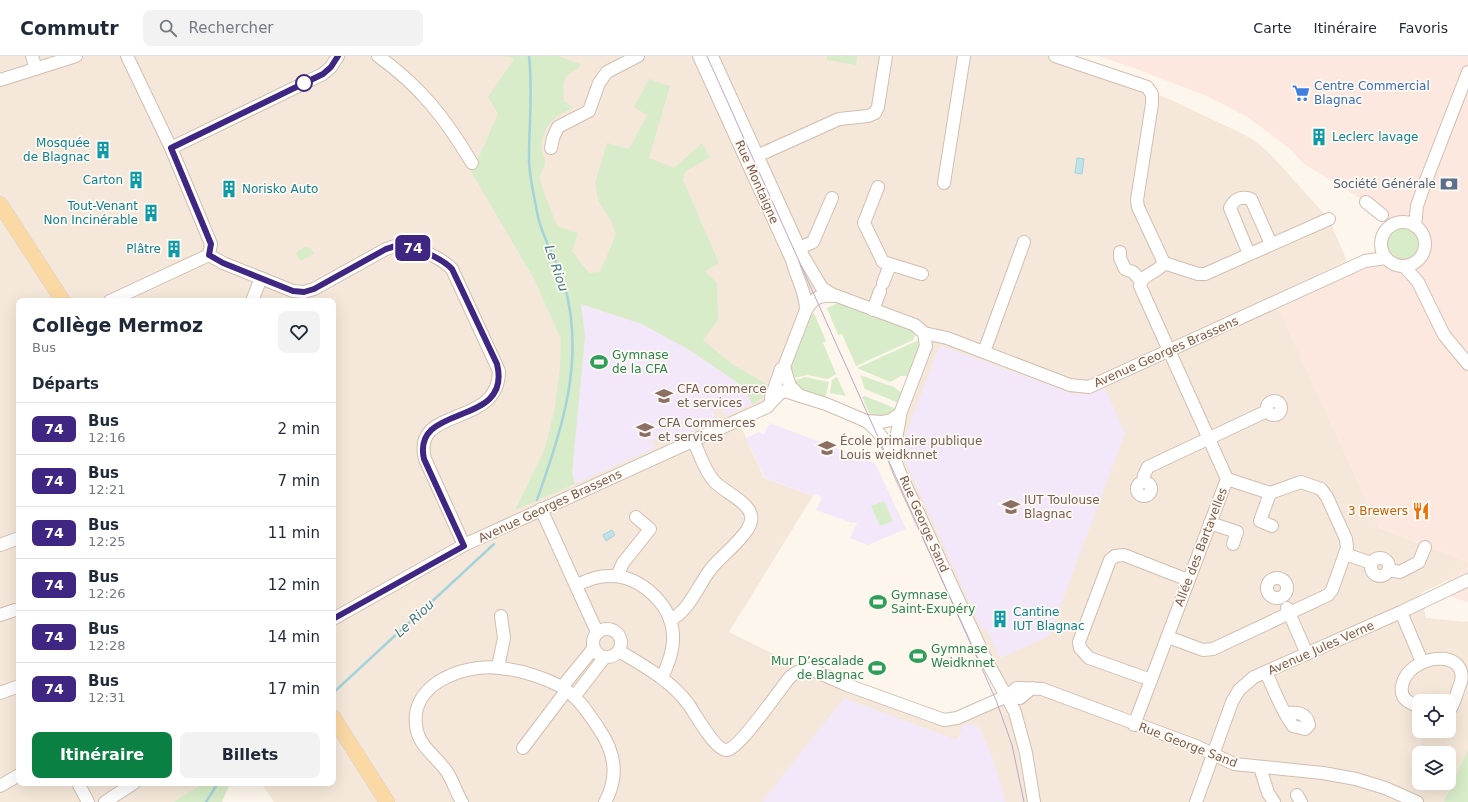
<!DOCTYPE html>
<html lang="fr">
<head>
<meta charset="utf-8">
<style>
  :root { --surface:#fff; --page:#f2f2f3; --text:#1f2937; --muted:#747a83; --line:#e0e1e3; --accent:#0b8043 }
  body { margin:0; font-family:"DejaVu Sans",sans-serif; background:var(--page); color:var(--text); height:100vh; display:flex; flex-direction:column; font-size:15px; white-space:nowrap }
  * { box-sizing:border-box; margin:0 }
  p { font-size:13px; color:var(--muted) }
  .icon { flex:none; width:22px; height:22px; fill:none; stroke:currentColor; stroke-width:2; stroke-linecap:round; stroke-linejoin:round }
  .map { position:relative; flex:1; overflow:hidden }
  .drawer { position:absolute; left:16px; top:242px; width:320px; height:488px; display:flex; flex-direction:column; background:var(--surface); border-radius:8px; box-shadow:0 4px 16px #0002 }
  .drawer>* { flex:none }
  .badge { padding:0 8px; border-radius:6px; font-size:14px; line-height:26px }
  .controls { position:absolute; left:1412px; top:638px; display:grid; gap:8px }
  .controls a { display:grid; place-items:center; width:44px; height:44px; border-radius:8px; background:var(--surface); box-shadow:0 4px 16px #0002; font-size:20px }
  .map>.badge { position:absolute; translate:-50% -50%; box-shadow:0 0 0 2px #fff }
  h2 { padding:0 16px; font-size:15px; line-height:36px }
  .round { display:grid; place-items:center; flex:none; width:42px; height:42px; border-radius:8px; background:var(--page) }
  .headline { display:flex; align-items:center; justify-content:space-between; height:68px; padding:0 16px }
  h1 { font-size:19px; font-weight:700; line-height:30px }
  .primary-button { display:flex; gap:8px; margin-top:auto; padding:8px 16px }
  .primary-button a { flex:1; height:46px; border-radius:8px; background:var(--accent); color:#fff; font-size:16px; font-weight:700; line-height:46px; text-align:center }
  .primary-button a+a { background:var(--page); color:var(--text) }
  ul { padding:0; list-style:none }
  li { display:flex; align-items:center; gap:12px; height:52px; padding:0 16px; border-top:1px solid var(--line) }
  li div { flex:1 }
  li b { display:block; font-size:15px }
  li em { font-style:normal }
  li .badge { min-width:44px; font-weight:700; text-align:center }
  header { display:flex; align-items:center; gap:24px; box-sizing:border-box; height:56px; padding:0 20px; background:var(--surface); border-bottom:1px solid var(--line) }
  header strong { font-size:19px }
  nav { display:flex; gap:22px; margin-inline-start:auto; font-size:14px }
  .search { width:280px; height:36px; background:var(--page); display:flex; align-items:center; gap:10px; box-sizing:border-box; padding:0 14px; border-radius:8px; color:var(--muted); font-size:15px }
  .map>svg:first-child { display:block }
  .residential { fill:#f5e8da; fill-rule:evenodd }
  .commercial { fill:#fde8e0 }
  .education { fill:#f3e8fa }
  .green { fill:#d8ecc9 }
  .water { fill:#bfe3e8; stroke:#a5d3da }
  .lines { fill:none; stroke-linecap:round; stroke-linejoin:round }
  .stream { stroke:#a5d3da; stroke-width:2.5 }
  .minor-casing { stroke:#d1beb0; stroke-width:14 }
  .major-casing { stroke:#dad1cd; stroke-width:16 }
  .minor { stroke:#fff; stroke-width:12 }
  .major { stroke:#fbd9a5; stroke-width:15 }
  .tram { stroke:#b9a8c9; stroke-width:1 }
  .line-casing { stroke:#fff; stroke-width:9 }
  .line { stroke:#3f2682; stroke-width:6 }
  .stop-dot { fill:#fff; stroke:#3f2682; stroke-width:2 }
  .labels { text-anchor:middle; stroke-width:3.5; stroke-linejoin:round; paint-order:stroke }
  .shop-label { font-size:12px; fill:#366cbe; stroke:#fffaf3; text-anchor:start }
  .culture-label { font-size:12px; fill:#0d838f; stroke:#fffaf3; text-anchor:end }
  .street-label { font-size:12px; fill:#7a5c4d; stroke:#fffaf3 }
  .service-label { font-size:12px; fill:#4e5e75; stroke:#fffaf3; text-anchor:end }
  .leisure-label { font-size:12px; fill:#27864d; stroke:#fffaf3; text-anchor:start }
  .education-label { font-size:12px; fill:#785e54; stroke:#fffaf3; text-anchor:start }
  .food-label { font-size:12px; fill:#c56008; stroke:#fffaf3; text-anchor:end }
  .water-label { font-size:13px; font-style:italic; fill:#437c86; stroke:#fffaf3 }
</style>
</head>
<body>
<header>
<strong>Commutr</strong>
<div class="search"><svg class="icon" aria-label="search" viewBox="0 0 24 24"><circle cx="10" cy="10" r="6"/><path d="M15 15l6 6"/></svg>Rechercher</div>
<nav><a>Carte</a><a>Itinéraire</a><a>Favoris</a></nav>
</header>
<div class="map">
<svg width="1468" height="746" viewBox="0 0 1468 746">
  <rect width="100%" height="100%" fill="#fdf6ec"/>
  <path class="residential" d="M0 0H1055L1169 43 1243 78 1259 88 1273 101 1329 163 1347 205 1273 240 1379 472 1468 506V510L1454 521 1421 537 1426 562 1467 566 1468 564V694L1445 746H274L261 727H333V245H19V727H203L173 746H0ZM837 240 925 280 893 396 986 604H994L998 637 946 662 804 613 729 576 813 440 764 422 738 364 771 342 817 241ZM1419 645H1449V675H1419ZM1419 697H1449V727H1419Z"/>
  <g class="commercial">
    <polygon points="1098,0 1468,0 1468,506 1379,472 1276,247 1365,205 1381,186 1387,173 1382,159 1366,146 1304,108 1289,92 1249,62 1207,40 1131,11"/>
    <polygon points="1468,510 1468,546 1452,541 1448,524"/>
  </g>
  <g class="education">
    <polygon points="581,248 642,268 691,295 744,331 752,348 726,360 721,352 713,355 717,364 665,387 661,380 652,385 655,392 575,428 572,417 585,280"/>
    <polygon points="942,290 1071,337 1084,338 1105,333 1125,377 1049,580 1000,602 986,572 982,574 900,394 938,293"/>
    <polygon points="770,367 875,407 906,473 868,489 850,482 857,467 853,466 852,467 816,454 822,441 814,438 813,440 765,422 746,382 759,376 764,378"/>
    <polygon points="844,642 957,684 963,669 968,667 979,671 993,703 1006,746 762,746"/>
  </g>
  <g class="green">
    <path d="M506 0H558L580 8 578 13C561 20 563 28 564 45L574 52C554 58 539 74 542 96 543 99 545 102 545 105 546 111 539 117 540 123 543 137 552 155 557 170L578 177 572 195 589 217 600 216 616 178 610 163 598 144 595 127 607 87 629 93 647 59 634 51 649 23 670 30 649 102 674 112 702 87 710 101 685 116 683 124 719 207 705 215 717 227 718 264 703 284 732 308 768 329 762 342 752 348 744 331 691 295 642 268 581 248 585 280 572 416 575 428 515 454 544 395 554 356 560 311 561 283 533 221 470 114 477 105 498 58 488 41 514 3Z"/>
    <polygon points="827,0 857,0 856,9 827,4"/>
    <path d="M1403 171 1414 176 1419 186C1418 198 1411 204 1400 204L1390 197 1387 186 1392 175Z"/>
    <polygon points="305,191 311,192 314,198 300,205 296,197"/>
    <polygon points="840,246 911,272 917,276 913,284 856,310 842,278 838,279 827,252"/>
    <polygon points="814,257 826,285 823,287 836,318 828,323 807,319 790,323 788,311 807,261"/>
    <polygon points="921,283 922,288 911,320 901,320 890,326 857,312"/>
    <polygon points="860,319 894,331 904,339 901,348 865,333"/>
    <polygon points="805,321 829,326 825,343 802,336 791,325"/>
    <polygon points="837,321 846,340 830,337 832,324"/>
    <polygon points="865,340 899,354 888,361 871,361 862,341"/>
    <polygon points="884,445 893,465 880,470 871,450"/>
    <polygon points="1468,694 1468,746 1445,746 1444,745"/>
    <polygon points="203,727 230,727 222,746 173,746"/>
  </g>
  <g class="water">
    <polygon points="1077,102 1084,103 1082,118 1075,117"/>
    <polygon points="612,474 615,479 606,485 603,479"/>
  </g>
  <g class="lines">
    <g class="stream">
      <path d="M529 0C533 34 529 68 529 102 529 120 534 139 537 156 541 181 557 203 564 227 586 304 562 372 537 444"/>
      <polyline points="333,637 494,488"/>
      <polyline points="206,746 218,727"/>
    </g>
    <g class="minor-casing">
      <g id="minor">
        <polyline points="32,0 36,13"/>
        <polyline points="127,0 171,92 211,188 209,199"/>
        <path d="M378 0C421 31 445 62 472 107"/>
        <path d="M699 0 792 204C796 221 806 236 806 254"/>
        <polyline points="712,0 803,200 822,232 835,240"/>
        <path d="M1055 0 1147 31 1152 38V48L1137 144 1138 151 1164 207C1157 218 1142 217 1140 230L1227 423 1134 669"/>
        <polyline points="0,24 76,0"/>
        <polyline points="171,92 323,18 331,11 338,0"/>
        <polyline points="551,92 553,82 558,71 589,55 599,27 607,16 638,0"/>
        <polyline points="757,100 839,63 868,60 875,57 878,51 886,0"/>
        <polyline points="944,127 964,0"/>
        <polyline points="878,131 864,167 883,206 922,218"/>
        <polyline points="1366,146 1382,159"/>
        <circle cx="1403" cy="188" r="22"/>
        <polyline points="1415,170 1417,150 1425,127 1468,16"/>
        <polyline points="799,192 813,186 832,142"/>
        <polyline points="1120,196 1120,202 1125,213 1133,216 1141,225"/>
        <path d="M1249 198 1230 152C1235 142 1241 140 1251 143L1271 188"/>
        <path d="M209 199 223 207 293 235 304 236 314 233 386 193C390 192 394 190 399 189 413 188 443 203 452 213L499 315C499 373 411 349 425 403L464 489"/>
        <polyline points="1164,207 1198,218 1205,218 1329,163"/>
        <polyline points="1404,210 1418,226 1444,279 1468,308"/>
        <polyline points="883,227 890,209"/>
        <polyline points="110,245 209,199"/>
        <polyline points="252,245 261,222"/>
        <polyline points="873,254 880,235"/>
        <polyline points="924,277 947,282 1070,329 1089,331 1365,205 1386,202"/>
        <polyline points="984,296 1024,186"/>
        <polyline points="784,311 790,330 800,340"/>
        <circle cx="1274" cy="352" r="7"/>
        <path d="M866 365C883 378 892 394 899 415L986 604 1015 656 1026 697 1034 746"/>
        <path d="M893 396C894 390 901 362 900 358"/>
        <circle cx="1144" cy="433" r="7"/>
        <polyline points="1143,426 1144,419 1148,411 1267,355"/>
        <polyline points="1270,437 1260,465 1272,470"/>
        <polyline points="541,453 597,576"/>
        <polyline points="1210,467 1237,476 1233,488"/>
        <polyline points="0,489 19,482"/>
        <polyline points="1345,498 1371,507"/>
        <circle cx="1380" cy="511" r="9"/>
        <polyline points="1388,514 1400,516 1419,506 1425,491"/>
        <polyline points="617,520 623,507 650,473 636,461"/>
        <circle cx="1277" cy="532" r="10"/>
        <path d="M577 529C587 524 597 520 609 520 640 519 671 548 673 578 674 594 668 608 662 622"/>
        <polyline points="1287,552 1307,598"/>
        <polyline points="1401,556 1422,606"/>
        <polyline points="0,559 15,554"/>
        <path d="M333 563 464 489 767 351 779 338 785 335 826 348 866 365 882 366 891 364 900 358 926 290 924 277 915 269 837 240C821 239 814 240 806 254L784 311 781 313 771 342V346"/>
        <path d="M670 564C689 555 698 530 710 514 721 500 737 489 747 474 764 450 726 439 714 425 704 414 700 398 693 384"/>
        <circle cx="607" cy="587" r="14"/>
        <polyline points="1168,581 1203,594 1213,593 1328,539 1332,534 1347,492 1346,483 1327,441 1321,433 1301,426 1270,437 1227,423"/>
        <path d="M619 595C644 610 672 625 689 649 695 658 716 695 727 694 740 692 780 633 790 621 797 615 802 613 810 613L847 629 944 664 957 662 1007 640 1020 642 1032 632"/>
        <polyline points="498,611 504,582 501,560"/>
        <path d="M1266 616C1274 634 1281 654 1293 670L1305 673 1309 669C1307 656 1296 656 1285 657"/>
        <polyline points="1151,624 1089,602 1080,592 1079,586 1110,504 1115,500 1124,499 1188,524"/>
        <polyline points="562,631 593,593"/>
        <polyline points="0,637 19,630"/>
        <polyline points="1007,640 1017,632 1042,633 1196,690 1234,708 1323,717 1356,723 1385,732 1417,746"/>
        <polyline points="574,641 604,602"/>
        <path d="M1419 651C1408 646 1400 643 1402 630 1408 598 1468 591 1461 626 1457 635 1455 648 1449 655"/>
        <polyline points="523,692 566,635"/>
        <polyline points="1260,711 1268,737 1274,746"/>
        <polyline points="78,727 88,746"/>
        <polyline points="0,730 19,719"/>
        <polyline points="1297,739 1301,746"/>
        <polyline points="105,746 134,727"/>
        <path d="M462 746C456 736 453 725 447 716 438 702 421 692 417 675 406 629 463 607 500 612 520 614 542 621 560 630 576 638 589 658 599 673 615 696 619 721 605 746"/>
        <polyline points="1196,746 1232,646 1239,634 1254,621 1401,556 1468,524"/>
      </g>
    </g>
    <g class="major-casing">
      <g id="major">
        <polyline points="0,148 63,245"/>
        <polyline points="333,661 387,746"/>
      </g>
    </g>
    <use href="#minor" class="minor"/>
    <use href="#major" class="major"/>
    <polyline class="tram" points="707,0 996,644 1012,689 1024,746"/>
  </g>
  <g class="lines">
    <g class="line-casing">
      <path id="line" d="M333 563 464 490 424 403C411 346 513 372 497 308L452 213C443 203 413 189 399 189 394 190 390 192 386 193L314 233 304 236 293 235 223 207 209 199 211 188 171 92 323 18 331 11 338 0"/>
    </g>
    <use href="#line" class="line"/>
  </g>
  <defs>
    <g id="supermarket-bare" transform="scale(1.38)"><path d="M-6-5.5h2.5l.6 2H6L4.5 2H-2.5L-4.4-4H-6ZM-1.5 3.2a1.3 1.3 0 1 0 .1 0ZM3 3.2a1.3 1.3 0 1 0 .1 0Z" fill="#3f7fe0" stroke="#fffaf3" stroke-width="2.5" paint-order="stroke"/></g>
    <g id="building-bare" transform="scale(1.38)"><path d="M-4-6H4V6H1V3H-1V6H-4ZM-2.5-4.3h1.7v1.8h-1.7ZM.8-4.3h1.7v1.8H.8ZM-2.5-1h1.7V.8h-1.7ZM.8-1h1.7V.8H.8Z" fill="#0f9aa8" stroke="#fffaf3" stroke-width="2.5" paint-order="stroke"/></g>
    <g id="bank-bare" transform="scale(1.38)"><path d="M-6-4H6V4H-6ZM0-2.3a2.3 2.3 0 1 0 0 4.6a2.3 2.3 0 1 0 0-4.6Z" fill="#5c6f8a" stroke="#fffaf3" stroke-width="2.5" paint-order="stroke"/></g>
    <g id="stadium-bare" transform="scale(1.38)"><path d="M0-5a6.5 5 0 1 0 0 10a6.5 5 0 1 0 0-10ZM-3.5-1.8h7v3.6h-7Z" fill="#2e9e5b" stroke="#fffaf3" stroke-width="2.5" paint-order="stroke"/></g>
    <g id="school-bare" transform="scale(1.38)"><path d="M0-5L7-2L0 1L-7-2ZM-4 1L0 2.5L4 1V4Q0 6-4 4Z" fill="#8d6e63" stroke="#fffaf3" stroke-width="2.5" paint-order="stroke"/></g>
    <g id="university-bare" transform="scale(1.38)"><path d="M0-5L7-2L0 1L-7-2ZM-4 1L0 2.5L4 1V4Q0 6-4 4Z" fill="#8d6e63" stroke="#fffaf3" stroke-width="2.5" paint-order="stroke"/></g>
    <g id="restaurant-bare" transform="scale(1.38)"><path d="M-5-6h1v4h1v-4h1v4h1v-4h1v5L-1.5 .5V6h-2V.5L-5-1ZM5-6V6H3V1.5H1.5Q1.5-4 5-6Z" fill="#e8710a" stroke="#fffaf3" stroke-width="2.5" paint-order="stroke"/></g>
  </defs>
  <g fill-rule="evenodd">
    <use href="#supermarket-bare" x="1301" y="37"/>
    <use href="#building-bare" x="1319" y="81"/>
    <use href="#building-bare" x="103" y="94"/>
    <use href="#building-bare" x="136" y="124"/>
    <use href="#bank-bare" x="1449" y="128"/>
    <use href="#building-bare" x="229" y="133"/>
    <use href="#building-bare" x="151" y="157"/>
    <use href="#building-bare" x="174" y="193"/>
    <use href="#stadium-bare" x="599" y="306"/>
    <use href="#school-bare" x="664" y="340"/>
    <use href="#university-bare" x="645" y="374"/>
    <use href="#school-bare" x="827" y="392"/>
    <use href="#university-bare" x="1011" y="451"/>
    <use href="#restaurant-bare" x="1421" y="455"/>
    <use href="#stadium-bare" x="878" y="546"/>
    <use href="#building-bare" x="1000" y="563"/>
    <use href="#stadium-bare" x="918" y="600"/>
    <use href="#stadium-bare" x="877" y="612"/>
  </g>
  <circle class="stop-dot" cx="304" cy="27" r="8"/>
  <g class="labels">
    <g class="shop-label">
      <text x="1314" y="34">Centre Commercial<tspan x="1314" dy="14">Blagnac</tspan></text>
    </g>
    <g class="culture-label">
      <text x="1332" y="85" text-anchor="start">Leclerc lavage</text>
      <text x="90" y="91">Mosquée<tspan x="90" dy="14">de Blagnac</tspan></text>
      <text x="123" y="128">Carton</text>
      <text x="242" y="137" text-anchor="start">Norisko Auto</text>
      <text x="138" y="154">Tout-Venant<tspan x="138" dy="14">Non Incinérable</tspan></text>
      <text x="161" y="197">Plâtre</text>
      <text x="1013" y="560" text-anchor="start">Cantine<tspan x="1013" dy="14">IUT Blagnac</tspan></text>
    </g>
    <g class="street-label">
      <text transform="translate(757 126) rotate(66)" y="4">Rue Montaigne</text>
      <text transform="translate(1166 296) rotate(-24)" y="4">Avenue Georges Brassens</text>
      <text transform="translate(550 450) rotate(-25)" y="4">Avenue Georges Brassens</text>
      <text transform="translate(924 468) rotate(66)" y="4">Rue George Sand</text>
      <text transform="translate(1201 491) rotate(-69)" y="4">Allée des Bartavelles</text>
      <text transform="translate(1321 592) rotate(-24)" y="4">Avenue Jules Verne</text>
      <text transform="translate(1188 689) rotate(21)" y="4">Rue George Sand</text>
    </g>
    <g class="service-label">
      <text x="1436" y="132">Société Générale</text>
    </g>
    <g class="leisure-label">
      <text x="612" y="303">Gymnase<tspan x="612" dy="14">de la CFA</tspan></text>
      <text x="891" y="543">Gymnase<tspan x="891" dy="14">Saint-Exupéry</tspan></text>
      <text x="931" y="597">Gymnase<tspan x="931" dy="14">Weidknnet</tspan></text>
      <text x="864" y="609" text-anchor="end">Mur D’escalade<tspan x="864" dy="14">de Blagnac</tspan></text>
    </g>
    <g class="education-label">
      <text x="677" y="337">CFA commerce<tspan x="677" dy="14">et services</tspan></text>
      <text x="658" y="371">CFA Commerces<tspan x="658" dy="14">et services</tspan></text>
      <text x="840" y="389">École primaire publique<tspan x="840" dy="14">Louis weidknnet</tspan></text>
      <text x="1024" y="448">IUT Toulouse<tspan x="1024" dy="14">Blagnac</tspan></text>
    </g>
    <g class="food-label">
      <text x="1408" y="459">3 Brewers</text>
    </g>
    <g class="water-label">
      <text transform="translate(557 212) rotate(71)" y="5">Le Riou</text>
      <text transform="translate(414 562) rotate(-43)" y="5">Le Riou</text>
    </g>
  </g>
</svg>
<div class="controls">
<a><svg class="icon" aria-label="locate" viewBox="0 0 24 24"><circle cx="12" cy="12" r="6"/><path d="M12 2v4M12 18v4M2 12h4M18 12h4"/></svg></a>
<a><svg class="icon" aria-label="layers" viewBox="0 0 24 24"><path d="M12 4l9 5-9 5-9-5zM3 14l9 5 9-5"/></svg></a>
</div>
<b class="badge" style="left:413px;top:192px;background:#3f2682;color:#fff">74</b>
<section class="drawer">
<div class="headline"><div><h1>Collège Mermoz</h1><p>Bus</p></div><a class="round"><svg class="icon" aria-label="heart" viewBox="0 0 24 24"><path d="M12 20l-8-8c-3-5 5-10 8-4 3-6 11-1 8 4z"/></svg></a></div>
<h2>Départs</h2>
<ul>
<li><span class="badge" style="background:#3f2682;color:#fff">74</span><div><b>Bus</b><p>12:16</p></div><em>2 min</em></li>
<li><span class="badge" style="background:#3f2682;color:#fff">74</span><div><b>Bus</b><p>12:21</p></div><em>7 min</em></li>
<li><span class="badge" style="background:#3f2682;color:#fff">74</span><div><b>Bus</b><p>12:25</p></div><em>11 min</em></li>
<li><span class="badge" style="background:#3f2682;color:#fff">74</span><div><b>Bus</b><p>12:26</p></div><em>12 min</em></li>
<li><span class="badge" style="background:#3f2682;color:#fff">74</span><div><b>Bus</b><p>12:28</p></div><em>14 min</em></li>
<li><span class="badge" style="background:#3f2682;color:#fff">74</span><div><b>Bus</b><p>12:31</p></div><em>17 min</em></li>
</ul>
<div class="primary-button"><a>Itinéraire</a><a>Billets</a></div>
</section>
</div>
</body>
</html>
